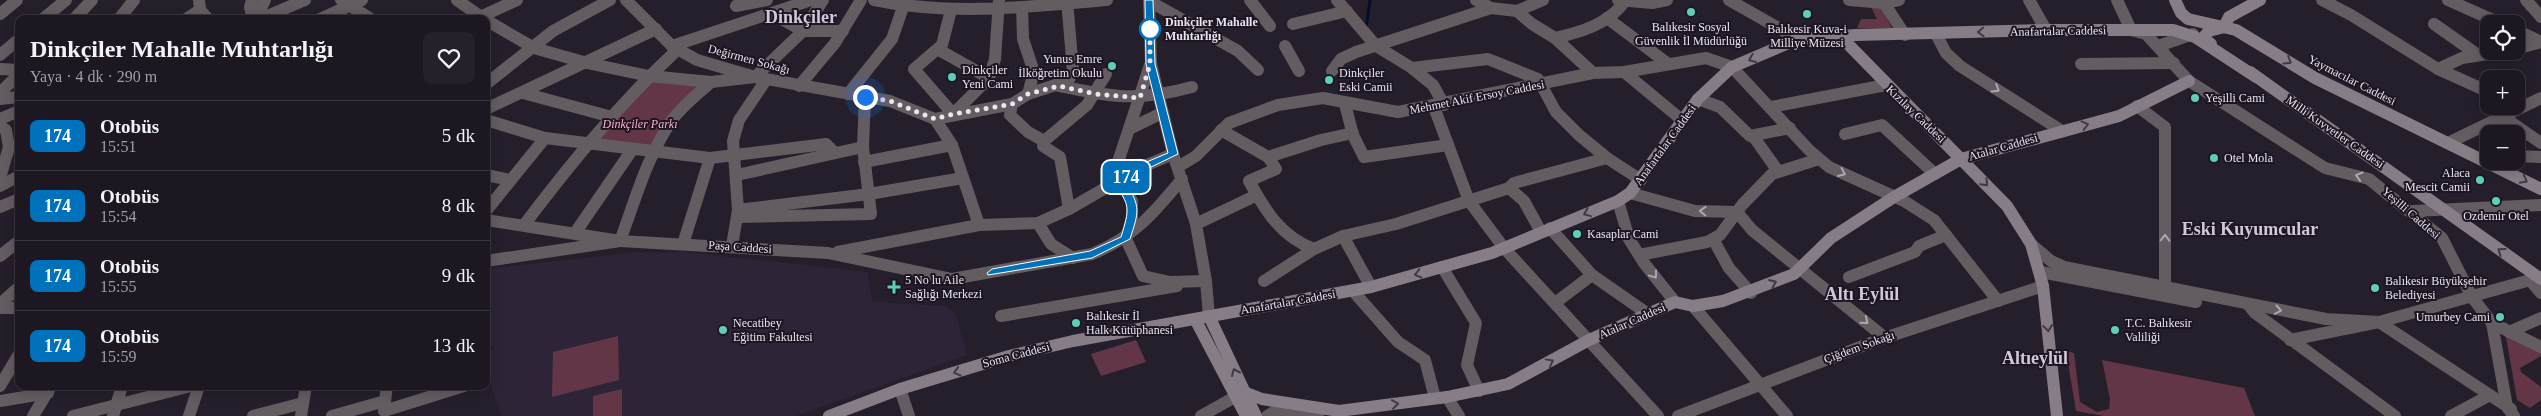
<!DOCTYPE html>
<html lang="tr">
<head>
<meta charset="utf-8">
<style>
  :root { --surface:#1c1721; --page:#25202a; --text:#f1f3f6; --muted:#a09fa5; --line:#3a363f }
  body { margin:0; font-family:"Times New Roman",serif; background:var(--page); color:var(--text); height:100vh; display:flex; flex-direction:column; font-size:19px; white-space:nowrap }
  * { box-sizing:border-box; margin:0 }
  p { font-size:16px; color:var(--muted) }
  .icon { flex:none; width:28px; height:28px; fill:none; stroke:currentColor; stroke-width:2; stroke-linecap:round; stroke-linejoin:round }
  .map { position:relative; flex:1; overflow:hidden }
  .side { position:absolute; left:15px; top:15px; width:475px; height:375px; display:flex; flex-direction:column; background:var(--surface); border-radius:10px; box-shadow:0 2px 12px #0003,0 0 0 1px var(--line) }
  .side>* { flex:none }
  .badge { padding:0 10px; border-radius:8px; font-size:18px; line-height:32px }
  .buttons { position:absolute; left:2480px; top:15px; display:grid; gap:10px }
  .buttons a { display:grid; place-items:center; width:45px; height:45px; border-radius:10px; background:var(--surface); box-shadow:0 2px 12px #0003,0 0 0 1px var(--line); font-size:25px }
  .you { position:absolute; width:25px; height:25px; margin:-12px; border:4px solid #fff; border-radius:50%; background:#1a73e8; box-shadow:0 0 0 8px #1a73e833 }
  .map>.badge { position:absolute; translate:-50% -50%; box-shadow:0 0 0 2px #fff }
  .round { display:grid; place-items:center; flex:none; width:52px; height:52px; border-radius:10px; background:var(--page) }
  .head { display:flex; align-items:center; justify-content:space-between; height:85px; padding:0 15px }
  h1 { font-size:24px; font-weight:600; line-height:38px }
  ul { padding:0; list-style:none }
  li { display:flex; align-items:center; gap:15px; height:70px; padding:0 15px; border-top:1px solid var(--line) }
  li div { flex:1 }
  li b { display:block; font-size:19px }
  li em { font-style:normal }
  li .badge { min-width:55px; font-weight:700; text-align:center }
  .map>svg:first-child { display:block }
  .built { fill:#2d2437 }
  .green { fill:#623646 }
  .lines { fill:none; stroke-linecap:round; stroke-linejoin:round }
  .stream { stroke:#000f2e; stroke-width:3 }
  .street { stroke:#635c61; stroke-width:12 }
  .secondary { stroke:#877d86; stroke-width:12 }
  .oneway { stroke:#413945 }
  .oneway2 { stroke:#ada7af }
  .line { fill:#0072bc; stroke:#fff }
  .walk { stroke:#eae5ef; stroke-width:5; stroke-dasharray:0 9 }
  .poi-dot { fill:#5eceb7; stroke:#1c1522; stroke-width:2 }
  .stop-dot { fill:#fff; stroke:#0072bc; stroke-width:2.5 }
  .labels { text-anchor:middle; stroke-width:4; stroke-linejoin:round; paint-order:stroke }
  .stop-label { font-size:12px; font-weight:bold; fill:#eae5ef; stroke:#1c1522; text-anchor:start }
  .poi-label { font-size:12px; fill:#eae5ef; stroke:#1c1522; text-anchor:start }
  .street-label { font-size:12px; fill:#eae5ef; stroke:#1c1522 }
  .park-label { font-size:12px; font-style:italic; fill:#fbafc9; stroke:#1c1522 }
  .district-label { font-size:18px; font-weight:bold; fill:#d0c8da; stroke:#1c1522 }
</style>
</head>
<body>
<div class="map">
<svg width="2541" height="416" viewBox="0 0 2541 416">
  <rect width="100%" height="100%" fill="#251f2c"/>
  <polygon class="built" points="684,252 867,272 873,302 946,306 956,314 967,355 796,416 501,416 486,368 494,346 486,347 486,269 629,253"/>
  <g class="green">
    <polygon points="1870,5 1880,6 1892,28 1857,28 1861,19 1877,19"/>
    <polygon points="650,79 705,84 652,151 592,142"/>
    <polygon points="618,336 619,380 552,397 553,352"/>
    <polygon points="2509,336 2541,352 2541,356 2520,368 2521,372 2541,387 2541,400 2530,408 2517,400 2506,337"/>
    <polygon points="1136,340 1146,362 1101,376 1091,354"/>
    <polygon points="2066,351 2074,353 2080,402 2097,412 2109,409 2110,399 2102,360 2244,388 2255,416 2104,416 2076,411"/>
    <polygon points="622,389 622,416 593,416 593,396"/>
  </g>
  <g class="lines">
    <polyline class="stream" points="1366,28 1370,0"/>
    <g class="street">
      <polyline points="199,0 200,10 208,19"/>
      <polyline points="252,0 250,7 253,19"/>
      <polyline points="341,0 371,19"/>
      <polyline points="457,0 484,19"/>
      <polyline points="626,0 672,46 697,60 755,77 890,101 935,119 1012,104 1028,94 1068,81 1073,71 1067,0"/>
      <path d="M874 0C952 16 1028 7 1107 0"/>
      <polyline points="1149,0 1151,64 1173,154 1196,224 1206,281 1209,316"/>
      <polyline points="1250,0 1270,26"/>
      <polyline points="1337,0 1376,46 1412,68 1433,85 1444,105"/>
      <polyline points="1476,0 1491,8 1517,11 1532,24 1555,38 1593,73"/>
      <polyline points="1618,0 1652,3 1667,0"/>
      <polyline points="1729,0 1798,39"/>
      <polyline points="1849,0 1884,3 1899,0"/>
      <polyline points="2029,0 2046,30"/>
      <polyline points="2117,0 2131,30 2146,34 2189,81 2325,168 2369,179 2442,238 2472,297 2492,323 2507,407 2514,416"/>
      <polyline points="2322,0 2351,15 2438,69 2489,92"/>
      <polyline points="2448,0 2502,24"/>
      <polyline points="2526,0 2541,17"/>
      <polyline points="1149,1 1238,51 1258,70"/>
      <polyline points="1884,3 1905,35"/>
      <polyline points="736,6 767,0"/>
      <polyline points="1022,7 1023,39 1034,72 1028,94"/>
      <polyline points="951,10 942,45 914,69 953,114 989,78 995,59 999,0"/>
      <polyline points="1517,11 1543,0"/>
      <polyline points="0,14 17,0"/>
      <polyline points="773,14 803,31 843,31"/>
      <polyline points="1607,18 1667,63"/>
      <polyline points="43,19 66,0"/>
      <polyline points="74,19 92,0"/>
      <polyline points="119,19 134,0"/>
      <polyline points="186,19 200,10"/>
      <polyline points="256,19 265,0"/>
      <polyline points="260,19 305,0"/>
      <polyline points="320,19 362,0"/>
      <polyline points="476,19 517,0"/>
      <polyline points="486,20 534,48 587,63 649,76 711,82 755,77 803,31 823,0"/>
      <polyline points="1293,24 1347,11"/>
      <polyline points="2434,24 2478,55"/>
      <polyline points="2516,30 2541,42"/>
      <polyline points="1936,34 1946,53 1960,66 2062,131"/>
      <path d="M1555 38C1581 32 1609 24 1625 1"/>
      <polyline points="672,46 811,0"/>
      <polyline points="1285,46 1299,71"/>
      <polyline points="2516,49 2541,42"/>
      <polyline points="939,50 989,78"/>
      <polyline points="2163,51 2161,45 2193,34"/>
      <polyline points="0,55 19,39"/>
      <polyline points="2081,64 2174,63"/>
      <polyline points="1150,65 1117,165 1119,181 1132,201 1132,217 1126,239 1143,276 1170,282 1206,281"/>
      <polyline points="1412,68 1488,59 1538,79 1556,112 1579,135 1607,158 1641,180"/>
      <polyline points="0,69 19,70"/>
      <polyline points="2438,69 2462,58 2507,51"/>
      <polyline points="1332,71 1341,59 1356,52 1491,8"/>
      <polyline points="1624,72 1682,120"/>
      <polyline points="486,84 553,31 610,0"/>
      <polyline points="799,86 835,43 861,0"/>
      <path d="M1059 86C1113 97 1137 102 1192 87"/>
      <polyline points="0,93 19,74"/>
      <polyline points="523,93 612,117"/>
      <polyline points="848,94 892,39 903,7"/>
      <polyline points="0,99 19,97"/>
      <polyline points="1698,99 1720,107 1750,136 1790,128"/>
      <polyline points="1012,104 1010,115 1028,132 1044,141"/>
      <polyline points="1345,104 1353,135 1364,157 1448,145"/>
      <polyline points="2137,106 2165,127 2165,287"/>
      <polyline points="1434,107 1469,201 1504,248 1658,416"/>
      <polyline points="1771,107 1886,85"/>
      <polyline points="486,109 656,29"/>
      <polyline points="2502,116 2541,143"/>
      <polyline points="0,119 19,111"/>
      <polyline points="935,119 952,145 979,225"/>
      <polyline points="486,120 545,138 710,158 826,144 835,153"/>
      <polyline points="0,126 6,130 9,147 0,178"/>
      <polyline points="1129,129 1162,113"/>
      <path d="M1221 130 1268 157 1276 169 1249 181C1265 210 1281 237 1314 249"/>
      <polyline points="1845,134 1882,125 1935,174"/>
      <polyline points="1753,136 1778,171"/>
      <polyline points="2448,143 2541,98"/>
      <polyline points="2516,156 2541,157"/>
      <polyline points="1268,157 1321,140 1353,133"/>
      <polyline points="864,162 952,145"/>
      <polyline points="1178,167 1196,156 1229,123 1278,105 1323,98 1398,112 1593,73 1624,72 1706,58 1732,67 1809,150 1829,167 1904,201 1934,220 1998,301"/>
      <polyline points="486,175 511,180"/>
      <polyline points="737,175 863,147"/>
      <polyline points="0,186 19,176"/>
      <polyline points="1509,188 1524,201 1541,232"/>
      <polyline points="1630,193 1695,211 1737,212 1752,230 1884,337"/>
      <polyline points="1618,201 1629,239 1644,263 1675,302"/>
      <polyline points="0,207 19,199"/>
      <polyline points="1069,209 1060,157 1043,146 1044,141 1087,105 1106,74"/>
      <polyline points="738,210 869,194 963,178"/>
      <polyline points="486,211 545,138"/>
      <polyline points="2413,211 2541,205"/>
      <polyline points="737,217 871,214 863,147 865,97"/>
      <path d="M486 220 620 241 828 253 952 279 1092 254C1134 237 1154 213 1182 179"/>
      <polyline points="1038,223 1051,244 1073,258"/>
      <polyline points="1196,224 1257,195"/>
      <path d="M524 225C571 163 620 103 677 50"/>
      <polyline points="1550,228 1592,275 1648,314"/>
      <polyline points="575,233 632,150"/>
      <polyline points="1343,236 1371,287"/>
      <polyline points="1713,239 1729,268 1751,293"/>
      <polyline points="683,244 710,158"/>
      <polyline points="2031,244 2051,261 2064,267 2326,319 2379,322"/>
      <polyline points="732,246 738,210 733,141 739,120 766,80"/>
      <polyline points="838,252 979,225 1038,223 1069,209 1140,168 1173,154"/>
      <polyline points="1639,255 1707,242 1720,235 1742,205 1772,174 1819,159"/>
      <polyline points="0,256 19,241"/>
      <path d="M486 261 620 241C635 201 647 156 672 120 683 105 698 94 711 82"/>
      <polyline points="1442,267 1476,323 1467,365 1479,391"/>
      <polyline points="2041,272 2196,302"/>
      <polyline points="1849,277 1915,252 1919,246 1946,235"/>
      <polyline points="2530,280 2541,293"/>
      <polyline points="1264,281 1314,249 1343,236 1396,224 1509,188 1514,183 1607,158"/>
      <polyline points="1353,291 1398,342 1425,360 1435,398"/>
      <polyline points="1555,303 1592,275"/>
      <polyline points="0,304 19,287"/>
      <polyline points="2248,304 2255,313 2395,416"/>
      <polyline points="1693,306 1787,416"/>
      <polyline points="0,308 19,308"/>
      <polyline points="1001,316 1177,286"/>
      <polyline points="2379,322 2511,409"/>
      <polyline points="2492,323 2541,347"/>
      <polyline points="2509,332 2541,318"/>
      <polyline points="2290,340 2379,322 2541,277"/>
      <polyline points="0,386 19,354"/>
      <polyline points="900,389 909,416"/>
      <polyline points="1447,397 1459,416"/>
      <polyline points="0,401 48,393"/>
      <polyline points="384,409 387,386"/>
      <polyline points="384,411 464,386"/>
      <polyline points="33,416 50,388"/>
      <polyline points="73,416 191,386"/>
      <polyline points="113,416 122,386"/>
      <polyline points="189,416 199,386"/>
      <polyline points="253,416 303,403"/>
      <polyline points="301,416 306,386"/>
      <polyline points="332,416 385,401"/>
      <polyline points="1201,416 1235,397"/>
      <polyline points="1267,416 1275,411 1320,411"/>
      <polyline points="1678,416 1881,339 2043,286"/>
      <polyline points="2451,416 2490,395"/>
    </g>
    <g class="secondary">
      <polyline points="2175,0 2181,13 2188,19 2236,30 2315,78 2541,189"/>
      <polyline points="1840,36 2007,206 2031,244 2043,286 2057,416"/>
      <polyline points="2211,44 2203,38 2209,31 2224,27 2229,17 2260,0"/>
      <polyline points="2250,72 2541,279"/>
      <polyline points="1209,316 1256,416"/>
      <polyline points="1195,319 1246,416"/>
      <polyline points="1244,392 1262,399 1339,411 1447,397 1508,384 1589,340 1675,302 1693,306 1723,301 1794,274 1831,238 1894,197 1961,159 2119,116 2189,81"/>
      <polyline points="829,416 900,389 1009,356 1073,341 1371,287 1492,253 1618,201 1630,193 1698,99 1732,67 1798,39 1856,35 2046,30 2173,30 2195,37 2256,77"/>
    </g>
  </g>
  <defs><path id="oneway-chevron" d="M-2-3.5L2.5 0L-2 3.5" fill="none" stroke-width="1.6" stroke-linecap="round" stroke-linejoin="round" transform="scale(1.25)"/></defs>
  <g class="oneway">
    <use href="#oneway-chevron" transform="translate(1981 32) rotate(178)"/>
    <use href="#oneway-chevron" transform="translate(1752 59) rotate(157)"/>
    <use href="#oneway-chevron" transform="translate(2288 61) rotate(32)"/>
    <use href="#oneway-chevron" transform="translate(2085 125) rotate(-14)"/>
    <use href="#oneway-chevron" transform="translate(2524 180) rotate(27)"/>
    <use href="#oneway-chevron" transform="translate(1985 183) rotate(46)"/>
    <use href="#oneway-chevron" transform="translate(1587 213) rotate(158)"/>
    <use href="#oneway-chevron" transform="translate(2501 251) rotate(-144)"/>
    <use href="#oneway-chevron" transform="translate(1418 274) rotate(165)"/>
    <use href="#oneway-chevron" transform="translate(1773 283) rotate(-23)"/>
    <use href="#oneway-chevron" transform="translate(2048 328) rotate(84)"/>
    <use href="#oneway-chevron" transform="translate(1550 362) rotate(-29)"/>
    <use href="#oneway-chevron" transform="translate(957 372) rotate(163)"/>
    <use href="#oneway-chevron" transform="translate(1235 372) rotate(-114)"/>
    <use href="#oneway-chevron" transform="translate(1395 404) rotate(-8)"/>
  </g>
  <g class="oneway2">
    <use href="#oneway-chevron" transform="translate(1996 89) rotate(32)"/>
    <use href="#oneway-chevron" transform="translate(1842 173) rotate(25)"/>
    <use href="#oneway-chevron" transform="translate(2359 176) rotate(-164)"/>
    <use href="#oneway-chevron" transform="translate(1703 211) rotate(-178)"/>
    <use href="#oneway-chevron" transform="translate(2165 238) rotate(-89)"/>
    <use href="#oneway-chevron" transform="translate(1654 275) rotate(53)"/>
    <use href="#oneway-chevron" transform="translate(2278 310) rotate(11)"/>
    <use href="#oneway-chevron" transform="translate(1865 321) rotate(40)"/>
  </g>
  <path class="line" d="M1145 0H1153L1155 64 1178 154 1143 171 1125 182C1141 207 1139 211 1130 239L1092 258 988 275 987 273 992 269 1090 251 1121 237C1130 208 1130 206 1114 182L1137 166 1168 153 1146 64Z"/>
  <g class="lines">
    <polyline class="walk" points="865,97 890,101 935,119 953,114 1012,104 1028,94 1059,86 1096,94 1140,98 1150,64 1150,29"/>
  </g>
  <g class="poi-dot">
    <circle cx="1691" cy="12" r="5"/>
    <circle cx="1807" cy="14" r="5"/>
    <circle cx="1112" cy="66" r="5"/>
    <circle cx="952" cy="77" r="5"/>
    <circle cx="1329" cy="80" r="5"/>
    <circle cx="2195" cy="98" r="5"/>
    <circle cx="2214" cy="158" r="5"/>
    <circle cx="2480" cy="180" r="5"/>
    <circle cx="2496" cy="201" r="5"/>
    <circle cx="1577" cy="234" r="5"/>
    <path d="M891.5 279.5h5v5h5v5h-5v5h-5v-5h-5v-5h5z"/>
    <circle cx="2375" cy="288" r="5"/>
    <circle cx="2500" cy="317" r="5"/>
    <circle cx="1076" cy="323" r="5"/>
    <circle cx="723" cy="330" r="5"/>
    <circle cx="2115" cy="330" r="5"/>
  </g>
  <circle class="stop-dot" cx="1150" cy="29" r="10"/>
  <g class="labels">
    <g class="stop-label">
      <text x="1165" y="26">Dinkçiler Mahalle<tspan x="1165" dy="14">Muhtarlığı</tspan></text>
    </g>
    <g class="poi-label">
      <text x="1691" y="31" text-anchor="middle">Balıkesir Sosyal<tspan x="1691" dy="14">Güvenlik İl Müdürlüğü</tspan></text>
      <text x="1807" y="33" text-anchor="middle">Balıkesir Kuva-i<tspan x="1807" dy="14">Milliye Müzesi</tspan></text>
      <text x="1102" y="63" text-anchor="end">Yunus Emre<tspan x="1102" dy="14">İlköğretim Okulu</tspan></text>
      <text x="962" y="74">Dinkçiler<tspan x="962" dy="14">Yeni Cami</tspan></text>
      <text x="1339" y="77">Dinkçiler<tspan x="1339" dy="14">Eski Camii</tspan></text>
      <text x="2205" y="102">Yeşilli Cami</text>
      <text x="2224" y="162">Otel Mola</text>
      <text x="2470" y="177" text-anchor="end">Alaca<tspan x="2470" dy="14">Mescit Camii</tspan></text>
      <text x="2496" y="220" text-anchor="middle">Ozdemir Otel</text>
      <text x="1587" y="238">Kasaplar Cami</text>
      <text x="905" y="284">5 No lu Aile<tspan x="905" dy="14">Sağlığı Merkezi</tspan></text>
      <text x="2385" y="285">Balıkesir Büyükşehir<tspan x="2385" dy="14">Belediyesi</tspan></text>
      <text x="1086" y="320">Balıkesir İl<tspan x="1086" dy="14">Halk Kütüphanesi</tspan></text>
      <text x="2490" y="321" text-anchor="end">Umurbey Cami</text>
      <text x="733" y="327">Necatibey<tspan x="733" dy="14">Eğitim Fakultesi</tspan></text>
      <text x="2125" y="327">T.C. Balıkesir<tspan x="2125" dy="14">Valiliği</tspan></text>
    </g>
    <g class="street-label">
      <text transform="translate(2058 31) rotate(-1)" y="4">Anafartalar Caddesi</text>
      <text transform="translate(749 59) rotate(15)" y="4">Değirmen Sokağı</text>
      <text transform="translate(2352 80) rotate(27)" y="4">Yaymacılar Caddesi</text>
      <text transform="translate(1477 97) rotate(-11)" y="4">Mehmet Akif Ersoy Caddesi</text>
      <text transform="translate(1916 114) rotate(44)" y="4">Kızılay Caddesi</text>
      <text transform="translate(2335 132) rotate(35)" y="4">Milli Kuvvetler Caddesi</text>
      <text transform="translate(1665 145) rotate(-54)" y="4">Anafartalar Caddesi</text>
      <text transform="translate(2003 147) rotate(-16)" y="4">Atalar Caddesi</text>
      <text transform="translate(2411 213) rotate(41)" y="4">Yeşilli Caddesi</text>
      <text transform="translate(740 247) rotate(4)" y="4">Paşa Caddesi</text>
      <text transform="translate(1288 302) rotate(-10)" y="4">Anafartalar Caddesi</text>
      <text transform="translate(1632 321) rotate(-24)" y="4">Atalar Caddesi</text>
      <text transform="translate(1859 347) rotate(-20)" y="4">Çiğdem Sokağı</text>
      <text transform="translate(1016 355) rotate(-15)" y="4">Soma Caddesi</text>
    </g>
    <g class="park-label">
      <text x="640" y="128">Dinkçiler Parkı</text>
    </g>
    <g class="district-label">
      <text x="801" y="23">Dinkçiler</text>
      <text x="2250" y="235">Eski Kuyumcular</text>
      <text x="1862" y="300">Altı Eylül</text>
      <text x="2035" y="364">Altıeylül</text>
    </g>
  </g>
</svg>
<div class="buttons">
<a><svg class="icon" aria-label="locate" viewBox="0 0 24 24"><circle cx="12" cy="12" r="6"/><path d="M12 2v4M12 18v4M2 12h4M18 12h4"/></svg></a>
<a>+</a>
<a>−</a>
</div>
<div class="you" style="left:865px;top:97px"></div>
<b class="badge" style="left:1126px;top:177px;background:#0072bc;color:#fff">174</b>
<section class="side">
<div class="head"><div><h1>Dinkçiler Mahalle Muhtarlığı</h1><p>Yaya · 4 dk · 290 m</p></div><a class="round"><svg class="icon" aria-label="heart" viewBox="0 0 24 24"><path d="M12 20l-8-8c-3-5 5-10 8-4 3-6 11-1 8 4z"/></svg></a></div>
<ul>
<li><span class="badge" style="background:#0072bc;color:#fff">174</span><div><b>Otobüs</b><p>15:51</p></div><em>5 dk</em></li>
<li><span class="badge" style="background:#0072bc;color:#fff">174</span><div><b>Otobüs</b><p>15:54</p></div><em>8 dk</em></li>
<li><span class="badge" style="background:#0072bc;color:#fff">174</span><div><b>Otobüs</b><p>15:55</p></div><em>9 dk</em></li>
<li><span class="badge" style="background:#0072bc;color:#fff">174</span><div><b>Otobüs</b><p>15:59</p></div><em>13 dk</em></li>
</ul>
</section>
</div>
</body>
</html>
